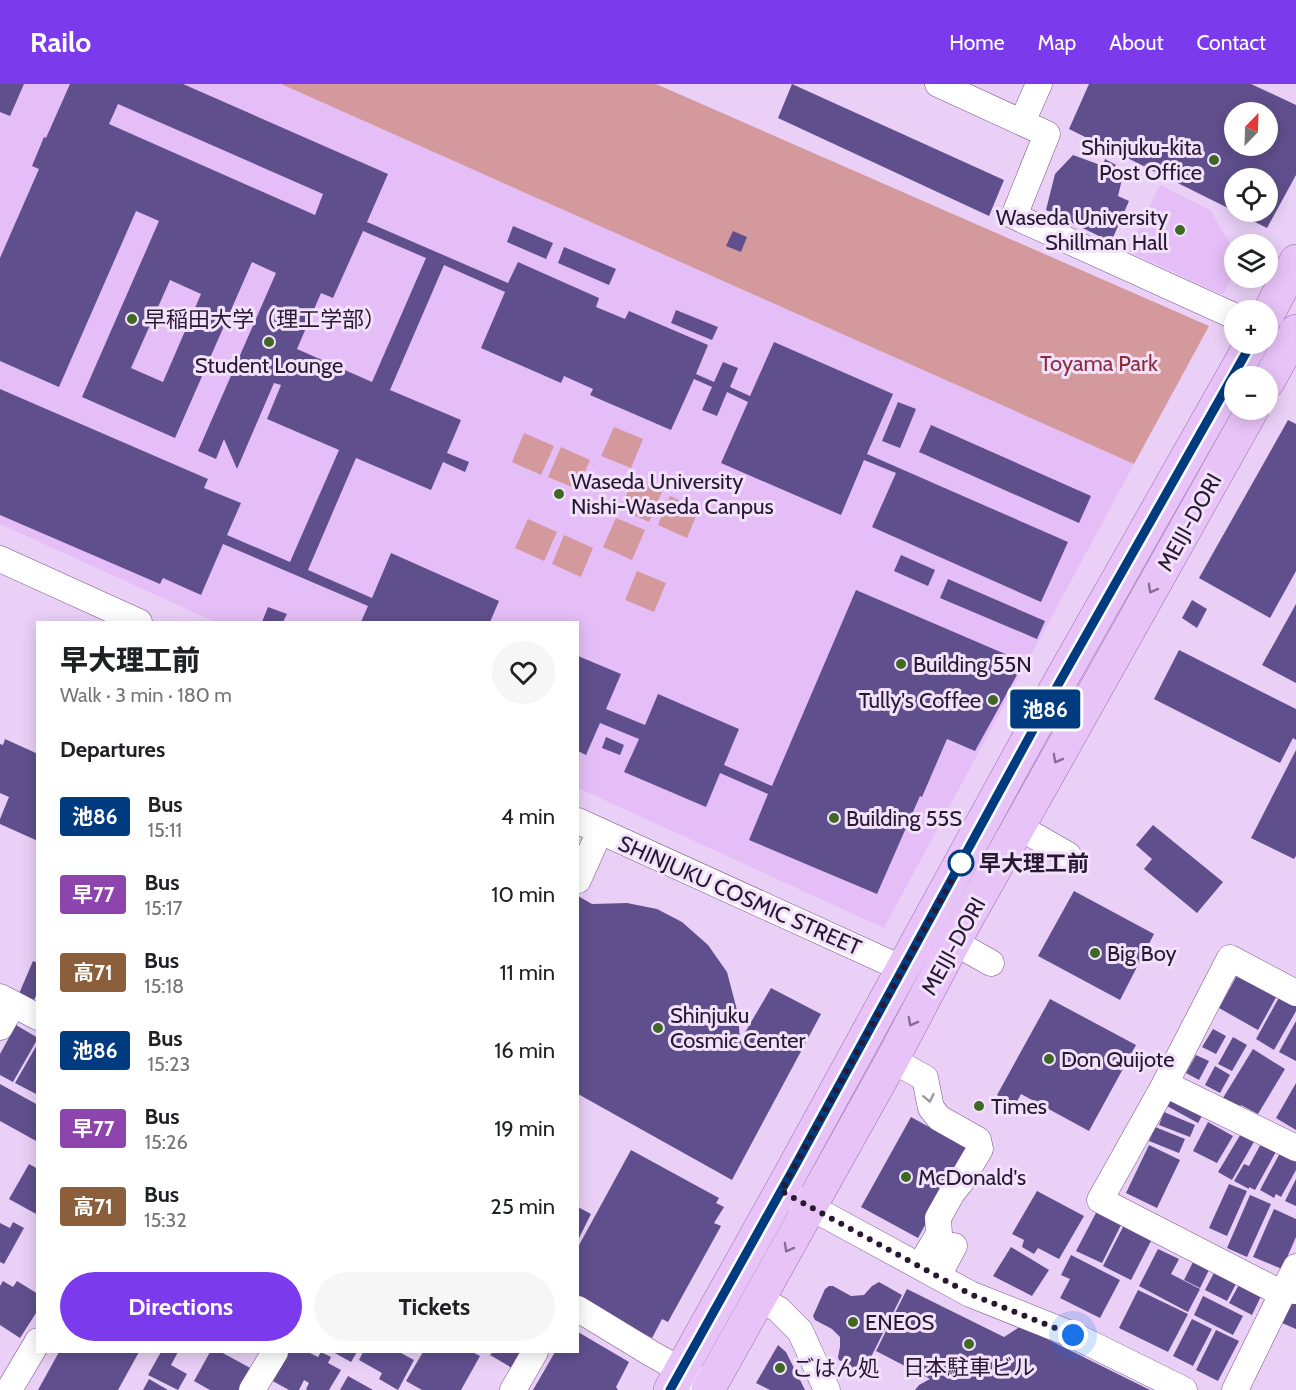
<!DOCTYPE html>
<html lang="en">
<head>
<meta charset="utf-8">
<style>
  :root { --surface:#fff; --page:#f6f6f6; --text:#202124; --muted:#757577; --accent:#7c3aed }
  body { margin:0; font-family:Cabin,"Noto Sans JP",sans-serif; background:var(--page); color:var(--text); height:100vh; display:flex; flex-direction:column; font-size:22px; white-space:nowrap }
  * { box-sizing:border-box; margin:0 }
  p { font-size:20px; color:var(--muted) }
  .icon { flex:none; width:33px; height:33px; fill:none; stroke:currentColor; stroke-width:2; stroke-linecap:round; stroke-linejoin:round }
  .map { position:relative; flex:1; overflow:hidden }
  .details { position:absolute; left:36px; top:537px; width:543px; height:732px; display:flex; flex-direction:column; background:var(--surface); border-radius:0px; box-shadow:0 3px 15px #0003 }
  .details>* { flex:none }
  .badge { padding:0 12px; border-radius:4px; font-size:21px; line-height:39px }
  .needle { width:39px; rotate:23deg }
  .fabs { position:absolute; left:1224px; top:18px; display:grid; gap:12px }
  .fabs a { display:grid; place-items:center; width:54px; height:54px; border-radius:50%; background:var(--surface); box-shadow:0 3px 15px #0003; font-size:30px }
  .you { position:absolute; width:30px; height:30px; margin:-15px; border:4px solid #fff; border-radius:50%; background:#1a73e8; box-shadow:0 0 0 9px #1a73e833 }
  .map>.badge { position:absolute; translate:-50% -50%; box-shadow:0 0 0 3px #fff }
  h2 { padding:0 24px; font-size:22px; line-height:54px }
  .round { display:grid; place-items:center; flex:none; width:63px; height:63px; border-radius:32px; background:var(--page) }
  .overview { display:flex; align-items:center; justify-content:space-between; height:102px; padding:0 24px }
  h1 { font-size:28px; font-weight:800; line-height:45px }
  .action { display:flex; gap:12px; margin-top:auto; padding:12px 24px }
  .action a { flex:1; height:69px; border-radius:36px; background:var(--accent); color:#fff; font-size:24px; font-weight:800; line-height:69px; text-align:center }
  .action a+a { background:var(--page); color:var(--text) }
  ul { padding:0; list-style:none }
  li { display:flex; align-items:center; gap:18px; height:78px; padding:0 24px }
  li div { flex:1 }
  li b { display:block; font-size:22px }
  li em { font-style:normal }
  li .badge { min-width:66px; font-weight:700; text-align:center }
  header { display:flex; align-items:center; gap:36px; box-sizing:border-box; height:84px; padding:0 30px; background:var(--accent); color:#fff }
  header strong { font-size:28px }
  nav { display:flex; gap:33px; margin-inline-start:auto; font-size:21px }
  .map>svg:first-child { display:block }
  .built { fill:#e5bef7 }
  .green { fill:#d3999d }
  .building { fill:#604f8d; fill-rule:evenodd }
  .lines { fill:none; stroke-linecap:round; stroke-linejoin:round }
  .minor-casing { stroke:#7b538d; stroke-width:27 }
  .major-casing { stroke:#9b6daf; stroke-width:34 }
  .minor { stroke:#fff; stroke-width:26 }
  .major { stroke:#e8c3f8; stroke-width:33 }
  .oneway { stroke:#886e94 }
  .oneway2 { stroke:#9f97a2 }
  .line-casing { stroke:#fff; stroke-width:14 }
  .line { stroke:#003b80; stroke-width:9 }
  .walk { stroke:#291830; stroke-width:6; stroke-dasharray:0 10.8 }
  .poi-dot { fill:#3f6824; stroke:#f2e1fb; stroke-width:2 }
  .stop-dot { fill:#fff; stroke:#003b80; stroke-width:3 }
  .labels { text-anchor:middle; stroke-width:6; stroke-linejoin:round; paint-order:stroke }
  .poi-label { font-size:22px; fill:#291830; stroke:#f2e1fb; text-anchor:start }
  .park-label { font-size:22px; fill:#8a2e3c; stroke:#f2e1fb }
  .street-label { font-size:22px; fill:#291830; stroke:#f2e1fb }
  .stop-label { font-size:22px; font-weight:bold; fill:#291830; stroke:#f2e1fb; text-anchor:start }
</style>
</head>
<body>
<header>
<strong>Railo</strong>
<nav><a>Home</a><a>Map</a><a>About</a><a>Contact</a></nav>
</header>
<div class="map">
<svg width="1296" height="1306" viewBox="0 0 1296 1306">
  <rect width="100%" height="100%" fill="#ead0f7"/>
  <g class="built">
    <polygon points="0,0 281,0 1134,380 884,844 578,704 578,538 215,538 0,440"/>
    <polygon points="1160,101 1210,126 1234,166 1234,189 1223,211 1128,167"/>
  </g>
  <g class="green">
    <polygon points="281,0 656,0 1209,242 1134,380"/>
    <polygon points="614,343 643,355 631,384 601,372"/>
    <polygon points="524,349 554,362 541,391 512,378"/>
    <polygon points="561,363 590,376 577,405 548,393"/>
    <polygon points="633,396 662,408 649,438 620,425"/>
    <polygon points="670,412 699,425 687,454 658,441"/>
    <polygon points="616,434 645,446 632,476 603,463"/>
    <polygon points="528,435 557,448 544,477 515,464"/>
    <polygon points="564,451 593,464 581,493 552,480"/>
    <polygon points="637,487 666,499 654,528 625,516"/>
  </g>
  <g class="building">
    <polygon points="0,0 24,0 10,32 0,28"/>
    <path d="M70 0H183L388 90 367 138 508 199 518 178 599 214 596 223 625 235 629 227 708 261 696 290 714 298 723 278 738 284 730 303 750 312 774 258 893 310 867 370 1068 458 1041 518 872 443 896 389 864 376 841 431 721 379 748 318 727 308 717 332 702 326 712 303 694 295 671 346 590 311 593 305 564 292 561 299 481 264 505 208 444 181 390 306 461 336 447 369 469 378 465 388 443 378 431 406 356 374 308 486 372 514 391 469 499 517 490 538H361L368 522 223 460 201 511 163 494 160 500 0 431V305L208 395 204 404 241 419 227 451 290 478 339 366 267 335 281 301 274 299 237 385 224 355 216 375 198 367 276 189 252 178 175 354 82 313 159 137 136 127 59 303 0 277V174L39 85 32 82 44 53 46 54ZM118 20 323 110 315 131 109 40ZM363 147 426 174 372 298 297 265 321 209 333 214ZM170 196 201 210 163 298 131 284Z"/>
    <polygon points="792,0 1004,96 989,132 778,34"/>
    <path d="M1089 0H1251L1296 21V91L1267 144 1235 128H1268V94H1234V127L1069 45ZM1234 28H1268V62H1234Z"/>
    <polygon points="1073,71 1103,82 1105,75 1116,81 1111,91 1122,95 1118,112 1129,117 1111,158 1046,126 1055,90"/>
    <polygon points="513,142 553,159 546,175 507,158"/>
    <polygon points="733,147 747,153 741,168 726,162"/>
    <polygon points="564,163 616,185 609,201 558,179"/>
    <polygon points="676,226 718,243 712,256 671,239"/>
    <polygon points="898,318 916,325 900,364 882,357"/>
    <polygon points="1288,336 1296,340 1296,487 1270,534 1199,494"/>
    <polygon points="931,341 1091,412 1079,439 919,368"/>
    <polygon points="901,471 935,486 928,502 894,487"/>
    <polygon points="948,495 1045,537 1037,555 940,514"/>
    <polygon points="856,506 1024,578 975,667 947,655 922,713 920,712 877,810 749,756 768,710 720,689 706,723 624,688 639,655 600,639 586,671 578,667 578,572 621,590 606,625 645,641 658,610 739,645 724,681 772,702"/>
    <polygon points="1192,516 1207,525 1197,544 1182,534"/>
    <polygon points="1296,520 1296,599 1262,581"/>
    <polygon points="268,523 287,530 283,538 262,538"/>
    <polygon points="1179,566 1296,625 1296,656 1293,654 1280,679 1154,615"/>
    <polygon points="606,653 624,661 620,671 602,664"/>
    <polygon points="5,655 38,670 38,757 0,740 0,735 9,713 0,709 0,660 3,661"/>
    <polygon points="1296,666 1296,772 1294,775 1251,754"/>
    <polygon points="1153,741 1223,798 1197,829 1144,785 1152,775 1136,761"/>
    <polygon points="1074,807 1154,850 1120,916 1038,872"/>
    <polygon points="578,812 592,820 627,819 657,825 682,838 708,861 727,888 738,930 740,957 771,904 821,930 732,1096 578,1010"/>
    <polygon points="33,877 38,879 38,908 33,918 18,912"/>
    <polygon points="1240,886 1279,908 1258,946 1219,924"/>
    <polygon points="1281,910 1296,918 1296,927 1274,966 1256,955"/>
    <polygon points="1050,915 1136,961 1089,1047 1021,1010 1015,1021 997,1011"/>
    <polygon points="1296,937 1296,977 1279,968"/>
    <polygon points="16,941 38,954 13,998 0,991 0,970"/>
    <polygon points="1213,945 1226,952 1216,970 1202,963"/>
    <polygon points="1233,953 1247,961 1232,987 1218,980"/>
    <polygon points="38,959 38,1011 15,999"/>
    <polygon points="1253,965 1285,985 1258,1030 1241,1021 1240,1024 1223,1014"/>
    <polygon points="1196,971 1209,977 1199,996 1186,989"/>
    <polygon points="1215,982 1230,991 1220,1009 1205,1001"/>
    <polygon points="1296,999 1296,1046 1276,1034"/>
    <polygon points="0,1000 38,1021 38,1058 0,1037"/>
    <polygon points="1173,1011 1204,1028 1198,1039 1167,1022"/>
    <polygon points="1164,1028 1195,1041 1190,1053 1159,1041"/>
    <polygon points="911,1033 967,1064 918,1154 861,1123"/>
    <polygon points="1208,1038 1233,1052 1217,1079 1193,1067"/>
    <polygon points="1155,1043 1185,1055 1179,1069 1149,1057"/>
    <polygon points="1242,1048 1255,1056 1232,1096 1218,1088"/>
    <polygon points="1263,1056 1278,1064 1255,1106 1249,1103 1249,1105 1234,1097 1244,1080 1249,1082"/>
    <polygon points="1149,1061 1180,1076 1157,1124 1126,1109"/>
    <polygon points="631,1066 719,1114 716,1119 724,1123 714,1139 721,1142 668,1238 662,1235 652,1254 643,1249 640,1253 578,1219 578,1163"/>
    <polygon points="1280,1069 1296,1078 1296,1086 1281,1113 1276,1110 1274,1114 1260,1106"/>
    <polygon points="29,1080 38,1085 38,1131 9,1115"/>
    <polygon points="1296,1095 1296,1122 1285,1117"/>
    <polygon points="1229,1100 1247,1107 1227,1152 1209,1144"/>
    <polygon points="1037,1107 1084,1132 1059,1175 1038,1164 1034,1170 1022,1163 1024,1156 1012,1150"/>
    <polygon points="1250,1111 1271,1120 1247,1173 1227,1164"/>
    <polygon points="578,1123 591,1130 578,1156"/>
    <polygon points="1274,1125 1296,1135 1296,1153 1282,1185 1253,1173"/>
    <polygon points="1097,1127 1122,1139 1102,1179 1076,1167"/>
    <polygon points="13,1138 24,1144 4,1180 0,1178 0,1139 10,1144"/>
    <polygon points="1124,1141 1152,1155 1131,1196 1103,1182"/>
    <polygon points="1011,1163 1049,1186 1032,1212 993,1192"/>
    <polygon points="1158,1165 1179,1175 1171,1190 1200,1205 1188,1228 1139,1202"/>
    <polygon points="1071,1171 1120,1196 1100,1234 1060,1214 1070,1195 1061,1191"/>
    <polygon points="1195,1174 1211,1182 1200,1204 1184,1196"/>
    <polygon points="1216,1185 1238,1196 1227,1217 1205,1206"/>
    <polygon points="3,1197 13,1203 17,1197 38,1210 38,1226 20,1254 0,1241 0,1202"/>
    <polygon points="1241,1197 1263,1208 1252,1231 1229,1219"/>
    <polygon points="879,1198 902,1211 863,1289 839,1276 838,1273 840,1263 840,1253 832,1245 815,1236 813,1232 825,1205 829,1202 833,1202 851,1212 864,1211 872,1202"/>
    <polygon points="907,1205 1004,1253 1021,1242 1150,1306 915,1306 919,1301 930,1295 876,1267"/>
    <polygon points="1138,1206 1188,1230 1168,1268 1119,1244"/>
    <polygon points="1203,1212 1243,1232 1233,1251 1194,1231"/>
    <polygon points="1294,1214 1296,1215 1296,1245 1282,1239"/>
    <polygon points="1192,1235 1212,1245 1193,1282 1173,1272"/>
    <polygon points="1216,1246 1239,1257 1218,1297 1196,1286"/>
    <polygon points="578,1248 629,1278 616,1303 618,1306 533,1306 555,1268 578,1268"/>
    <polygon points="778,1261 786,1268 805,1306 770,1306 756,1299"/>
    <polygon points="59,1268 139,1268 118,1306 38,1306"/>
    <polygon points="161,1268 178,1268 171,1281 187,1290 178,1306 148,1291"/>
    <polygon points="210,1268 221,1268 254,1286 243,1306 210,1306 194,1297"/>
    <polygon points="285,1268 308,1268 318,1273 321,1268 331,1273 328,1279 341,1286 329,1306 307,1306 306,1305 309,1299 304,1296 299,1306 289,1306 269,1295"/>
    <polygon points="333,1268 357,1268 351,1278"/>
    <polygon points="363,1268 399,1268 414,1276 398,1306 379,1295 382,1289 359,1276"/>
    <polygon points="423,1268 472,1268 480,1272 461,1306 422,1306 406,1297"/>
    <polygon points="493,1268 527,1268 517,1287 490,1271"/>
    <polygon points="348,1292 373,1306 340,1306"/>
    <polygon points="149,1295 168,1306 143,1306"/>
  </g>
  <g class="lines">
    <g class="minor-casing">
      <g id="minor">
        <polyline points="938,0 1047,50 1014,132 1234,232"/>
        <polyline points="1022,38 1039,0"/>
        <polyline points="0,475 139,538"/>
        <polyline points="578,737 903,885"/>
        <polyline points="1019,743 1068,771"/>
        <polyline points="578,796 600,747"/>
        <polyline points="954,858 991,879"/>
        <polyline points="0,913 38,933"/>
        <polyline points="0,943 13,920"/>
        <polyline points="892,976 925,994 931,1024 939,1034 978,1056 980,1065 960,1099 952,1109 938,1134 939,1150 920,1182"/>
        <polyline points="1165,1000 1296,1064"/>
        <polyline points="794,1114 970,1210 1073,1251 1184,1306"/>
        <polyline points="1296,1183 1284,1206 1296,1207"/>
        <polyline points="938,1192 954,1162"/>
        <polyline points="760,1215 778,1225 800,1247 827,1306"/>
        <polyline points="578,1225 652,1270 697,1295"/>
        <polyline points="9,1306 38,1257"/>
        <polyline points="252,1306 275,1268"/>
        <polyline points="513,1306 535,1268"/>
        <polyline points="1235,1306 1284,1206 1273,1205 1100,1116 1165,1000 1230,874 1296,909"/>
      </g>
    </g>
    <g class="major-casing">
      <g id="major">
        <polyline points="1268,230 1296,177"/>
        <polyline points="1268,298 1296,247"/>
        <polyline points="670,1306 781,1107 1050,615 1251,260"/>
        <polyline points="708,1306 892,976 954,858 1252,326"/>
      </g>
    </g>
    <use href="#minor" class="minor"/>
    <use href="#major" class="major"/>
  </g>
  <defs><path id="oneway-chevron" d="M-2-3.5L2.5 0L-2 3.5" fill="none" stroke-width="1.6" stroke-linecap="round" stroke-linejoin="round" transform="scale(1.5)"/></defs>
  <g class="oneway">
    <use href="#oneway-chevron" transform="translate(1152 505) rotate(119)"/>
    <use href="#oneway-chevron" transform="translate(1057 675) rotate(119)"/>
    <use href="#oneway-chevron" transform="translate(912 938) rotate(118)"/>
    <use href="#oneway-chevron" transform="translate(788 1164) rotate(119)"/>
  </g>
  <use class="oneway2" href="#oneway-chevron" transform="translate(929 1014) rotate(78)"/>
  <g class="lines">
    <g class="line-casing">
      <polyline id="line" points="670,1306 795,1082 1050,615 1251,260"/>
    </g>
    <use href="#line" class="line"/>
    <polyline class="walk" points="961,779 781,1107 970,1210 1073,1251"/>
  </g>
  <g class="poi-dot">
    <circle cx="1214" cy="76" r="6"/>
    <circle cx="1180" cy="146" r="6"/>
    <circle cx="132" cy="235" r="6"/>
    <circle cx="269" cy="258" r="6"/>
    <circle cx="559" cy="410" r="6"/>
    <circle cx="901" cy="580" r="6"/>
    <circle cx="993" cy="616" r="6"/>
    <circle cx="834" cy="734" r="6"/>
    <circle cx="1095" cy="869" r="6"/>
    <circle cx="658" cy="944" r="6"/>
    <circle cx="1049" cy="975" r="6"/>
    <circle cx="979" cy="1022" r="6"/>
    <circle cx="906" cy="1093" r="6"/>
    <circle cx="853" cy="1238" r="6"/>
    <circle cx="969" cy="1260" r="6"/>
    <circle cx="780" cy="1284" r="6"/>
  </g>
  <circle class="stop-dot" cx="961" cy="779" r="12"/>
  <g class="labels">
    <g class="poi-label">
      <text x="1202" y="71" text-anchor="end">Shinjuku-kita<tspan x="1202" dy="25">Post Office</tspan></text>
      <text x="1168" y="141" text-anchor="end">Waseda University<tspan x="1168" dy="25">Shillman Hall</tspan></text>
      <text x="144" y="243">早稲田大学（理工学部）</text>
      <text x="269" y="289" text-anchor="middle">Student Lounge</text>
      <text x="571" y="405">Waseda University<tspan x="571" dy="25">Nishi-Waseda Canpus</tspan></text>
      <text x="913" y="588">Building 55N</text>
      <text x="981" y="624" text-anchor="end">Tully's Coffee</text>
      <text x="846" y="742">Building 55S</text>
      <text x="1107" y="877">Big Boy</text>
      <text x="670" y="939">Shinjuku<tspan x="670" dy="25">Cosmic Center</tspan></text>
      <text x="1061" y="983">Don Quijote</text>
      <text x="991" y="1030">Times</text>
      <text x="918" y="1101">McDonald's</text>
      <text x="865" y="1246">ENEOS</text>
      <text x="969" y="1291" text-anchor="middle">日本駐車ビル</text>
      <text x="792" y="1292">ごはん処</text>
    </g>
    <g class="park-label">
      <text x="1099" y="287">Toyama Park</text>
    </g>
    <g class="street-label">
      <text transform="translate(1189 438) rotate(-61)" y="8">MEIJI-DORI</text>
      <text transform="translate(740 811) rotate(24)" y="8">SHINJUKU COSMIC STREET</text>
      <text transform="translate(953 862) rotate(-61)" y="8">MEIJI-DORI</text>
    </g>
    <g class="stop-label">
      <text x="979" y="787">早大理工前</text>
    </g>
  </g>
</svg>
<div class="fabs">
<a><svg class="needle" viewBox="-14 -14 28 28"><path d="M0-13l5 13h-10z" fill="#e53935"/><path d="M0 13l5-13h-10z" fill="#757577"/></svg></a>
<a><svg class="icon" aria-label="locate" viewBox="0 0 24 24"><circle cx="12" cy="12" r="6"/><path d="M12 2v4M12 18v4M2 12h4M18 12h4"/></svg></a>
<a><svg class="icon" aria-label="layers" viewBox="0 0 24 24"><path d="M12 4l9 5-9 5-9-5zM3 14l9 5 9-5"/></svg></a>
<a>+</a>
<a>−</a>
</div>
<div class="you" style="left:1073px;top:1251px"></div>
<b class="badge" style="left:1045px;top:625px;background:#003b80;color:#fff">池86</b>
<section class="details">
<div class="overview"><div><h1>早大理工前</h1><p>Walk · 3 min · 180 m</p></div><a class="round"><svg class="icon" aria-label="heart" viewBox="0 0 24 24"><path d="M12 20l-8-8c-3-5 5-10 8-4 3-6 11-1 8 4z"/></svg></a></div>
<h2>Departures</h2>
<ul>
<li><span class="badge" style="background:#003b80;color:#fff">池86</span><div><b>Bus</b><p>15:11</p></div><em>4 min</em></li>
<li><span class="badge" style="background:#8e44ad;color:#fff">早77</span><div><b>Bus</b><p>15:17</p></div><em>10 min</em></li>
<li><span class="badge" style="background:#8b5e3c;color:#fff">高71</span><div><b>Bus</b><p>15:18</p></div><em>11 min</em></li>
<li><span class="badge" style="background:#003b80;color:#fff">池86</span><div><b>Bus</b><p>15:23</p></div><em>16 min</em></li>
<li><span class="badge" style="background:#8e44ad;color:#fff">早77</span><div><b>Bus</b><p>15:26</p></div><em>19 min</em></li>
<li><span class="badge" style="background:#8b5e3c;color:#fff">高71</span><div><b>Bus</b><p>15:32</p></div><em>25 min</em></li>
</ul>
<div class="action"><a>Directions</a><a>Tickets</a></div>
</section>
</div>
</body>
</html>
